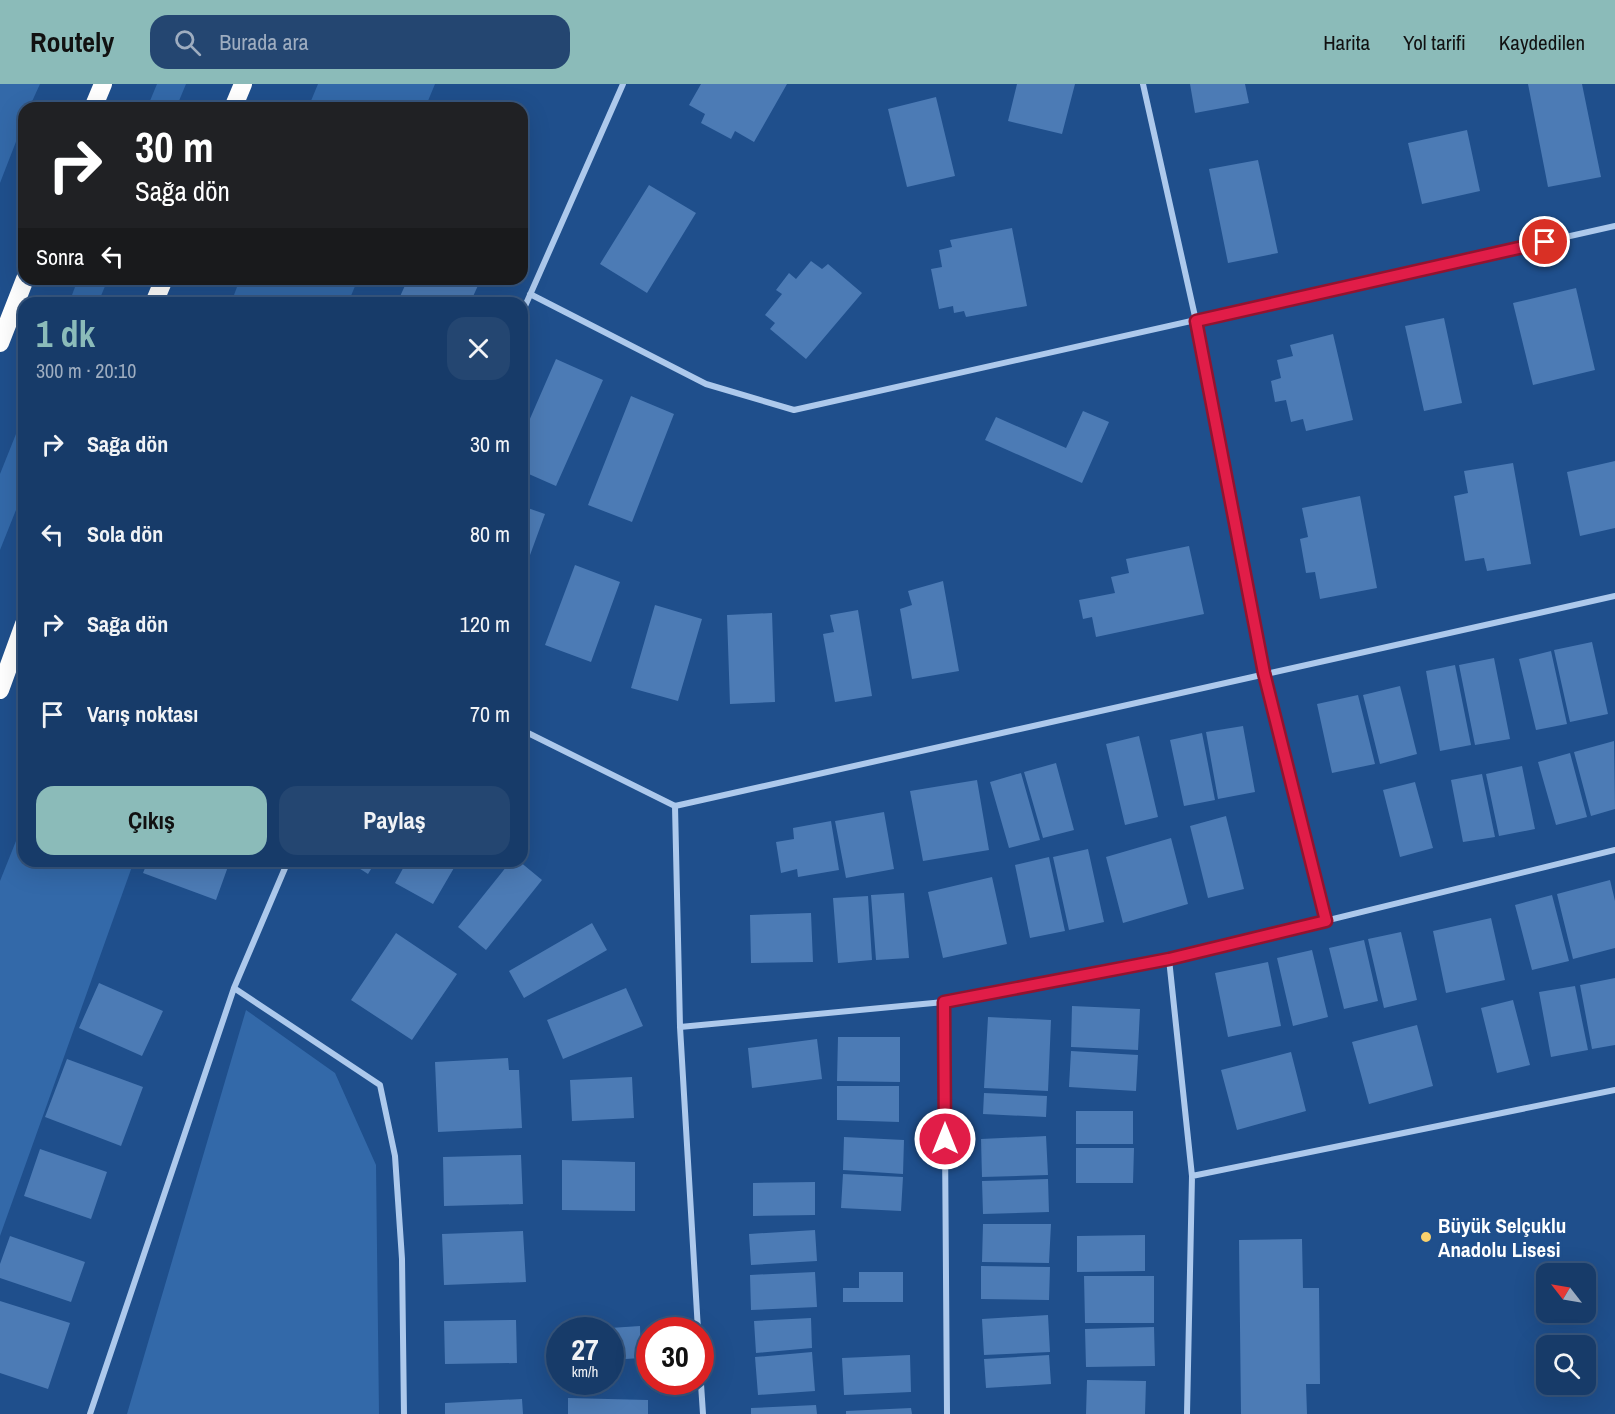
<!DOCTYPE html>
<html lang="tr">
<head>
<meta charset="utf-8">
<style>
  :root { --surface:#173b69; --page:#244671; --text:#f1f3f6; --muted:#9eadc0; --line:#36557d; --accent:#8bbbb9 }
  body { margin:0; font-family:"Archivo Narrow",sans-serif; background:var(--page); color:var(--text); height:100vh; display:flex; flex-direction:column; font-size:22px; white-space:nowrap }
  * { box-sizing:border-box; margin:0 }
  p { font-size:20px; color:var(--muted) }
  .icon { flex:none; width:33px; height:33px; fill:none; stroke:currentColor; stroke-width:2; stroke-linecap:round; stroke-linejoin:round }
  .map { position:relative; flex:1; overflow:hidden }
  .sheet { position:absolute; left:18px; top:213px; width:510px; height:570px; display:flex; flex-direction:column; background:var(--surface); border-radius:18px; box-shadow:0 6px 24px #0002,0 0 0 2px var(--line) }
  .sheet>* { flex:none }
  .hud { position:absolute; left:18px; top:18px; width:510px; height:183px; border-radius:18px; box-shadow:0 6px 24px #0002,0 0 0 2px var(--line); background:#202124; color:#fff; overflow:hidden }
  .needle { width:39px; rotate:301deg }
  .fabs { position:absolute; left:1536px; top:1179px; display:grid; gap:12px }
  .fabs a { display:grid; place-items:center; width:60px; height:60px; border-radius:12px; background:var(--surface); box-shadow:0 6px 24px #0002,0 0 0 2px var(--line); font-size:30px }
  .speed { position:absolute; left:546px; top:1233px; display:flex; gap:12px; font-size:30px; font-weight:700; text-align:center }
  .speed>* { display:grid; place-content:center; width:78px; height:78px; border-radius:50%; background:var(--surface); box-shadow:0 6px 24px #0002,0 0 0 2px var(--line); line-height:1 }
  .speed small { font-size:15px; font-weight:400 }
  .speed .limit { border:9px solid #d22; background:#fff; color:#111 }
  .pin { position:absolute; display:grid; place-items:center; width:51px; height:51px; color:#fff; margin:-26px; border:3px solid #fff; border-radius:50%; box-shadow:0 2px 6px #0007 }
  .me { position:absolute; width:66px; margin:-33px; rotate:0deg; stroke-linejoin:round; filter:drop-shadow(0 0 4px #0008) }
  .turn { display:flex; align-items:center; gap:21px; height:126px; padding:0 18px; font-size:27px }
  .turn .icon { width:78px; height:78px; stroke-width:2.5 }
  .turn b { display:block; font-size:42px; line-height:51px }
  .then { display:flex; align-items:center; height:57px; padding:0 18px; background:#0003; gap:12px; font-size:22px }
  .round { display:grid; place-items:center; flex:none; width:63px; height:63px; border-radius:18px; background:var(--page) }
  .headline { display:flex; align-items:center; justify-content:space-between; height:102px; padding:0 18px }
  h1 { font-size:36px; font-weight:700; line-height:45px; color:var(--accent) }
  .cta { display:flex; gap:12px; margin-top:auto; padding:12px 18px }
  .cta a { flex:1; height:69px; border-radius:18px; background:var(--accent); color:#111; font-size:24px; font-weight:700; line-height:69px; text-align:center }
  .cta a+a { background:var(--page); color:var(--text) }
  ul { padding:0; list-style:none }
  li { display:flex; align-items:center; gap:18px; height:90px; padding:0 18px }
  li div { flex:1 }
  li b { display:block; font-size:22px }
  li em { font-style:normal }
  header { display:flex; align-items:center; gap:36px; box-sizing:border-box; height:84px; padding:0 30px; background:var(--accent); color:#111 }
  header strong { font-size:28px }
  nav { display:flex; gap:33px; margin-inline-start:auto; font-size:21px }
  .search { width:420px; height:54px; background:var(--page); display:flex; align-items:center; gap:15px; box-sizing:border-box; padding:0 21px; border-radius:18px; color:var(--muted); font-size:22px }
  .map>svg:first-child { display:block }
</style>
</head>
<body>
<header>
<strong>Routely</strong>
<div class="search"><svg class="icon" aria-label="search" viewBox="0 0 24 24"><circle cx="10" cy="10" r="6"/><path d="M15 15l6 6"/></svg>Burada ara</div>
<nav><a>Harita</a><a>Yol tarifi</a><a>Kaydedilen</a></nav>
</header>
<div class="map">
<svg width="1615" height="1330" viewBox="0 0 1615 1330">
  <rect width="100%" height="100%" fill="#1f4f8c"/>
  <path fill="#3369a9" d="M0,0H40L29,24H24V37L0,99Z
    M157,0H186L176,24H147Z
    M318,0H435L425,24H308Z
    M78,195H108L98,219H69Z
    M240,195H358L348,219H231Z
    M24,330V406L0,466V390Z
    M24,737V777H134L0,1152V797Z
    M246,926L335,989L376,1081L379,1330H127Z"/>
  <path fill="#4c7bb5" d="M701,0H787L754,58L735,47L731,55L701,39L705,30L689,21Z
    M1017,0H1075L1062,50L1008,37Z
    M1190,0H1245L1249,19L1195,29Z
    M1528,0H1582L1601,93L1548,103Z
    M936,13L955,92L907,103L888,25Z
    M1467,46L1480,107L1422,120L1408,59Z
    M1258,76L1278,169L1228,179L1209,85Z
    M649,101L696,129L647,209L600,180Z
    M1012,144L1027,222L966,233L964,227L954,229L953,222L939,225L931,185L942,183L939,166L952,163L950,156Z
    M811,177L822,185L828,180L862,209L806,275L770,245L775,239L765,231L782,210L776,206L789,189L796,195Z
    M408,195H481L470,219H397Z
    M1576,204L1595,286L1533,301L1513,219Z
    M1444,234L1462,319L1424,327L1405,242Z
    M1333,250L1353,336L1306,347L1303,335L1291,338L1286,316L1275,318L1271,297L1281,294L1277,276L1293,272L1290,261Z
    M556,275L603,296L556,402L522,387V353Z
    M631,312L674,330L632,438L588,421Z
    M1083,327L1109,338L1082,399L985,356L996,333L1066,364Z
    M1615,377V444L1580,452L1567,388Z
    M1513,379L1531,480L1487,487L1484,474L1465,477L1454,412L1468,409L1464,387Z
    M1360,412L1377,504L1320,515L1315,488L1306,489L1300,455L1308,453L1302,424Z
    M522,422L545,430L522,493Z
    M1189,462L1204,530L1096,553L1092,533L1083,535L1079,516L1115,509L1111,493L1129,489L1126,475Z
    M575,481L620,498L591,578L545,561Z
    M943,497L959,587L912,595L900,525L912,521L908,507Z
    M655,521L702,535L678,617L631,604Z
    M858,526L872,612L835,618L823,550L834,548L830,531Z
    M772,529L775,618L730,620L727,531Z
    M1592,558L1608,630L1570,638L1554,566Z
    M1551,567L1567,640L1536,646L1519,575Z
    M1494,574L1510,655L1475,661L1459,581Z
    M1455,581L1471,661L1440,667L1426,587Z
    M1400,602L1417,670L1380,680L1363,611Z
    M1358,611L1375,680L1332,689L1317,620Z
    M1243,642L1255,708L1218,715L1206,648Z
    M1202,649L1215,716L1184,722L1170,656Z
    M1139,652L1158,733L1125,741L1106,660Z
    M1614,657L1615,725L1591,732L1574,668Z
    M1570,669L1587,733L1556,741L1538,678Z
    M1056,679L1074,746L1043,754L1024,688Z
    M1522,682L1535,745L1499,752L1486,690Z
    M1021,689L1040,756L1009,764L990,698Z
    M1482,690L1495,753L1463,758L1451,696Z
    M977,696L989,766L923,777L910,707Z
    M1415,698L1433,764L1400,773L1383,706Z
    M884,728L894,785L846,794L835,737Z
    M1226,732L1244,805L1208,814L1190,742Z
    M831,737L839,786L798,793L797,785L781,789L776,758L794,755L793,744Z
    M1171,754L1188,820L1123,839L1106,773Z
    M1088,765L1104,838L1069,846L1053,773Z
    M1049,773L1065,847L1030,854L1015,781Z
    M148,777H230L216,816L143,789Z
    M348,777H376L368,790Z
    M407,777H458L433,820L395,799Z
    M511,777H519L542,796L486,866L458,843Z
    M992,793L1007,860L943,874L928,808Z
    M1610,796L1615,817V864L1573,875L1557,810Z
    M904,809L909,874L876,876L871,811Z
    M1552,811L1569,877L1532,886L1515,821Z
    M868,812L872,876L838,879L833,814Z
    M811,829L813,878L751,879L750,831Z
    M1491,834L1505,896L1446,909L1433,847Z
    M592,839L607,866L524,914L509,887Z
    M1401,848L1417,916L1384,924L1368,855Z
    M396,849L457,890L412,956L351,916Z
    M1364,856L1378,917L1344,925L1329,864Z
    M1312,866L1328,933L1293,942L1277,874Z
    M1268,878L1281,942L1228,953L1215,889Z
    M1615,894V961L1592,965L1580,901Z
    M99,899L163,927L142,972L79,944Z
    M1575,902L1588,966L1551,973L1539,908Z
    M626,904L643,942L563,975L547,936Z
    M1513,916L1530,981L1497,989L1481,924Z
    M1072,922L1140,925L1138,966L1071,963Z
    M988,933L1051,936L1048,1007L984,1004Z
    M1417,941L1433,1002L1369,1020L1352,958Z
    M838,953H900V998L837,997Z
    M817,955L822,995L752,1004L748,964Z
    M1071,967L1138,971L1136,1007L1069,1003Z
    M1291,968L1306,1027L1237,1046L1221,986Z
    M508,974L509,986H519L522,1044L438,1048L435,978Z
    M67,975L143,1003L121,1062L45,1033Z
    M632,993L634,1034L572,1037L570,996Z
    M837,1002H899V1038L837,1036Z
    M984,1009L1047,1012L1046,1033L983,1030Z
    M1076,1027H1133V1060H1076Z
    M1046,1052L1048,1091L982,1093L981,1055Z
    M844,1053L904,1056L903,1090L843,1086Z
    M1076,1064H1134L1133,1099H1076Z
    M40,1065L107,1088L91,1135L24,1112Z
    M521,1071L523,1120L444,1122L443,1073Z
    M562,1076L635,1078V1127L562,1126Z
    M843,1090L903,1093L901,1127L841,1124Z
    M1048,1095L1049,1128L983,1130L982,1097Z
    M815,1098V1131L753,1132V1099Z
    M983,1140H1051L1049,1179L982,1178Z
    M815,1146L817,1177L751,1181L749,1150Z
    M523,1147L526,1198L444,1201L442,1150Z
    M1145,1151V1187L1077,1188V1152Z
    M10,1152L85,1178L71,1218L0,1194V1180Z
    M1302,1155L1303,1204H1319L1320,1300H1306L1307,1330H1241L1239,1156Z
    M981,1182L1050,1183L1049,1216L981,1215Z
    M815,1188L817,1223L751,1226L750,1191Z
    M859,1188H903V1218H843V1204H859Z
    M1084,1192H1154V1239H1085Z
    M0,1217L70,1239L48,1305L0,1289Z
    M1048,1231L1050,1268L984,1271L982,1235Z
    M811,1234L812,1264L756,1269L754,1237Z
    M516,1236L517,1279L445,1280L444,1237Z
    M640,1242L641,1274L610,1276V1246H580Z
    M1154,1243L1155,1282L1086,1283L1085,1245Z
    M812,1268L815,1307L758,1311L755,1273Z
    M910,1271L911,1308L844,1311L842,1274Z
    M1049,1271L1051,1300L986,1304L984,1275Z
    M1087,1296L1146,1297L1145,1330H1086Z
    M568,1314L648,1316V1330H568Z
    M522,1315L523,1330H445V1319Z
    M816,1321L817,1330H751V1324Z
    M911,1324L912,1330H846V1327Z"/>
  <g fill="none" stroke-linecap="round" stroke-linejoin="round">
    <path stroke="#adc9ec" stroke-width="6" d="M1143,0L1196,237L1264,589L1326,837
      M530,210L706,300L794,326L1615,142
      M522,229L623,0
      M522,646L675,722
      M1169,875L1192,1092L1187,1330
      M234,904L380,1001L395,1072L402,1175L404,1330
      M944,918L947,1330
      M680,943L944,918L1169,875L1615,766
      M1192,1092L1615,1006
      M698,1246L680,943L675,722L1615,512
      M700,1285L703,1330
      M90,1330L234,904L288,777"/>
    <path stroke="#fff" stroke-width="18" d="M93,24L103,0
      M233,24L243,0
      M154,219L164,195
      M0,259L25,195
      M0,606L24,540"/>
  </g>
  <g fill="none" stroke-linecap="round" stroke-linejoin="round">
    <g stroke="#92132f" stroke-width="15">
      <path id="route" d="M945,1055L944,918L1169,875L1326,837L1264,589L1196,237L1545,158"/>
    </g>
    <use href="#route" stroke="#e11d48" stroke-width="10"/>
  </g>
  <circle fill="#f9d16d" stroke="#1f4f8c" stroke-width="2" cx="1426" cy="1153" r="6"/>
  <g text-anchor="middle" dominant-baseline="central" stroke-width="6" stroke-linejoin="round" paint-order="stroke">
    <g font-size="21" font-weight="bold" fill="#fff" stroke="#1f4f8c" text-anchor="start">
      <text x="1438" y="1141">Büyük Selçuklu<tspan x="1438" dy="24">Anadolu Lisesi</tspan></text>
    </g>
  </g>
</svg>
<div class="fabs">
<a><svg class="needle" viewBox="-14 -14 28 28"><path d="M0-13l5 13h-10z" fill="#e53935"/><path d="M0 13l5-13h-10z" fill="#9eadc0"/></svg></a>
<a><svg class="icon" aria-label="search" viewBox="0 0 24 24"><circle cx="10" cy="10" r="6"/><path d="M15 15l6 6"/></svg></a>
</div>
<div class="speed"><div>27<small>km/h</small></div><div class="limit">30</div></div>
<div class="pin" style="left:1545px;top:158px;background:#d93025"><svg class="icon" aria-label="arrive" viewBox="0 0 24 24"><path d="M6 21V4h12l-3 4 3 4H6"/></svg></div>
<svg class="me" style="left:945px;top:1055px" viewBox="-20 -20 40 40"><circle r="17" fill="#e11d48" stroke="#fff" stroke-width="3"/><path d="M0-11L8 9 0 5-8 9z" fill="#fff"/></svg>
<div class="hud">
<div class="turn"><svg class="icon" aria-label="right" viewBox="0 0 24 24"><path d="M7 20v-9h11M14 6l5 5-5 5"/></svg><div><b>30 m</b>Sağa dön</div></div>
<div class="then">Sonra<svg class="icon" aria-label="left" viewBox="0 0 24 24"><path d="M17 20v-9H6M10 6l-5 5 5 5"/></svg></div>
</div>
<section class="sheet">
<div class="headline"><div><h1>1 dk</h1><p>300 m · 20:10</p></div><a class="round"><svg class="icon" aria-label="close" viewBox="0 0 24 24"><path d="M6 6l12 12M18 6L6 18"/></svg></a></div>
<ul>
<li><svg class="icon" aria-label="right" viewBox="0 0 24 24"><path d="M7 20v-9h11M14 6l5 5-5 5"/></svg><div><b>Sağa dön</b></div><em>30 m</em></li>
<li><svg class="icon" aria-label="left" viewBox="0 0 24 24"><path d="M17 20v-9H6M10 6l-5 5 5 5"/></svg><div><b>Sola dön</b></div><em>80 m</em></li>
<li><svg class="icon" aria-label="right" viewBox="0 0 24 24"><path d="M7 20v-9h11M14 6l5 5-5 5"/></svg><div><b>Sağa dön</b></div><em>120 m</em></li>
<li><svg class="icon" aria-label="arrive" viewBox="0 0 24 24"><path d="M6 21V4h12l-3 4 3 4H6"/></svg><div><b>Varış noktası</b></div><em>70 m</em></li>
</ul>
<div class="cta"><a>Çıkış</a><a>Paylaş</a></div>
</section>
</div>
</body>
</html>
